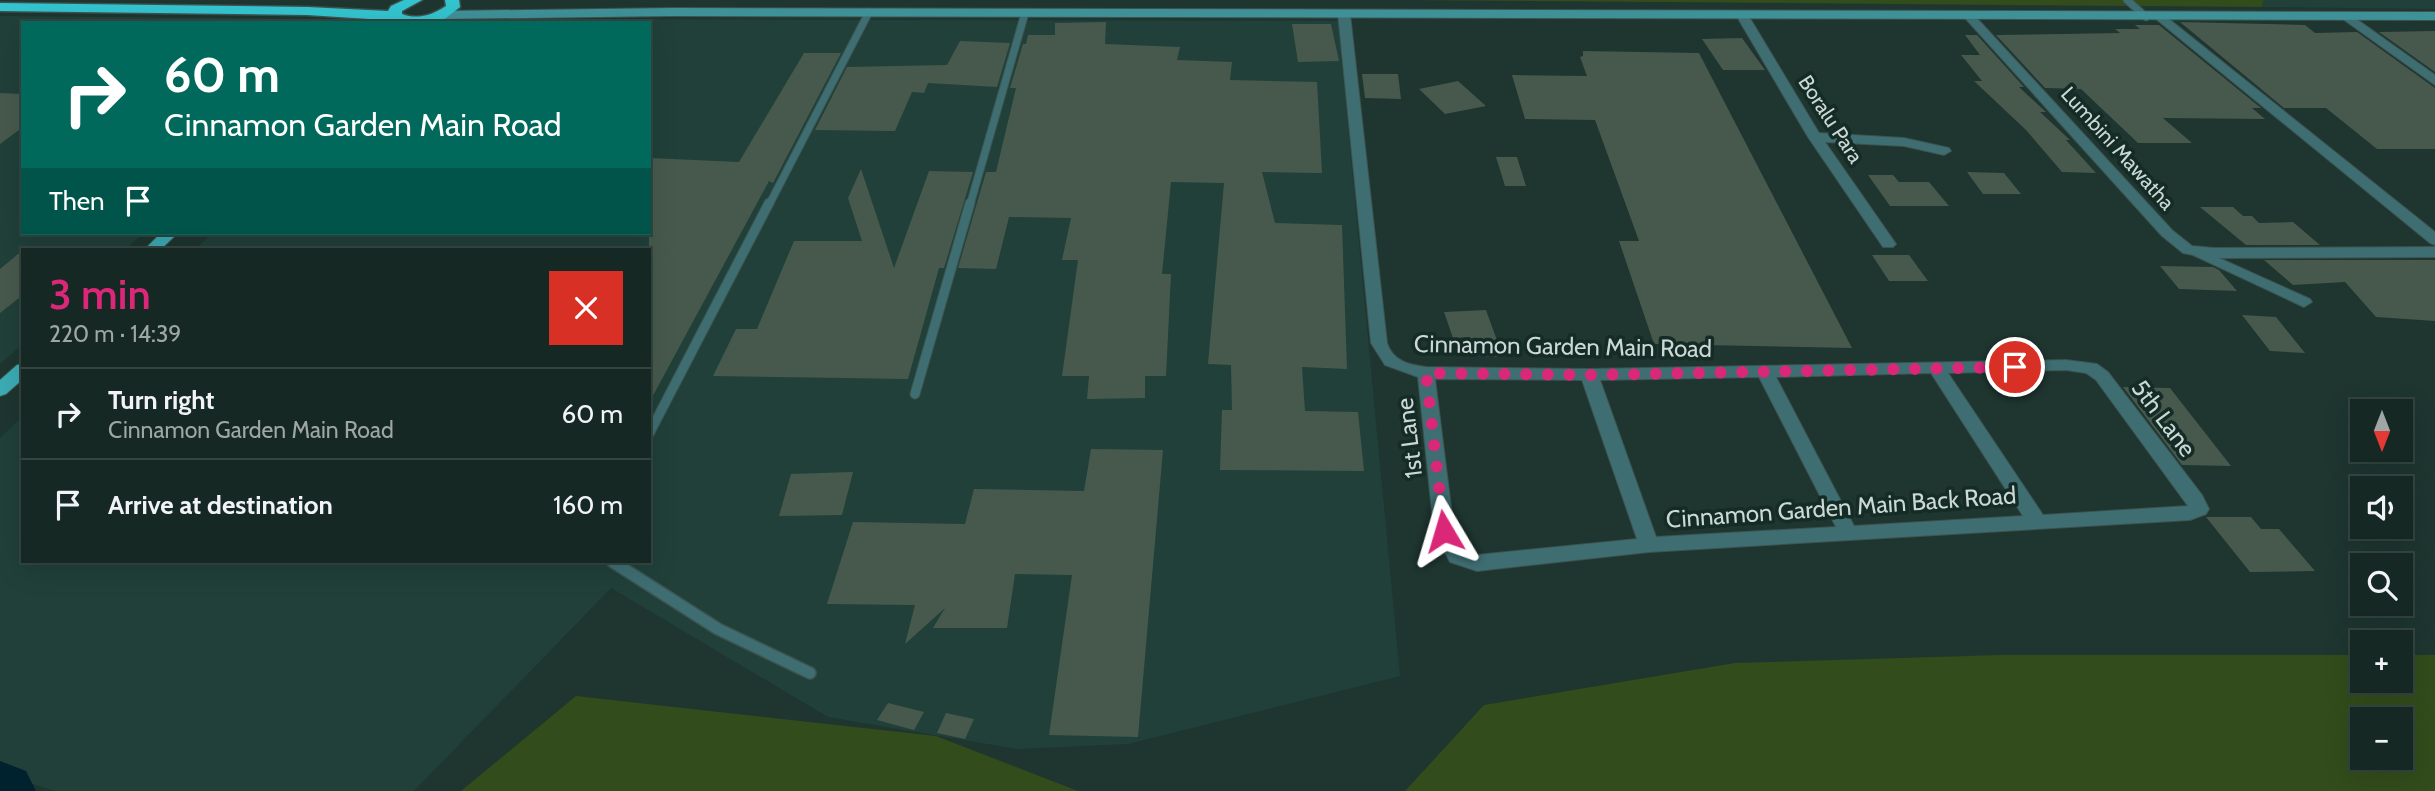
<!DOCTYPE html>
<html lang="en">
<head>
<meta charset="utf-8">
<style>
  :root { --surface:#162824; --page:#1f302c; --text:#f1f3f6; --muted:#9ea6a6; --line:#354441; --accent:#db2777 }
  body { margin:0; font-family:Cabin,sans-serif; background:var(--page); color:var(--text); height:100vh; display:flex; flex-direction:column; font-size:26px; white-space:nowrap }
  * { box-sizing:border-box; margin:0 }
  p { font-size:23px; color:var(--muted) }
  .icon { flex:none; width:38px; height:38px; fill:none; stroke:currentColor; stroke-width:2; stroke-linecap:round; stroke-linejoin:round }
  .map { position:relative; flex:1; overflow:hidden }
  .sheet { position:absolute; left:21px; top:248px; width:630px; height:315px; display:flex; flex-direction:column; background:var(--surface); border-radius:0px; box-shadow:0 7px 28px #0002,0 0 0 2px var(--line) }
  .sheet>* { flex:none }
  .top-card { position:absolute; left:21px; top:21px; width:630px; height:214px; border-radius:0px; box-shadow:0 7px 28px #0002,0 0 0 2px var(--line); background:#00695c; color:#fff; overflow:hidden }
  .needle { width:46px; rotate:180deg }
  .fabs { position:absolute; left:2350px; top:399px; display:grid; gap:14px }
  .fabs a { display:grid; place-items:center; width:63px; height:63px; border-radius:0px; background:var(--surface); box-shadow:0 7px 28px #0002,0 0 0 2px var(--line); font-size:35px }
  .pin { position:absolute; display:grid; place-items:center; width:60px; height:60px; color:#fff; margin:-30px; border:4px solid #fff; border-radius:50%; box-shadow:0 2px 7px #0007 }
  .me { position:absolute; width:77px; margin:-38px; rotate:353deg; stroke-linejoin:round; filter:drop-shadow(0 0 5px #0008) }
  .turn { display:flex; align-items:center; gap:24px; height:147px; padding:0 28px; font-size:32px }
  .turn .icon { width:91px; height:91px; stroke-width:2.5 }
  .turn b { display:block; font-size:49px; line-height:60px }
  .then { display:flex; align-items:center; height:66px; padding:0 28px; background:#0003; gap:14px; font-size:26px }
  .round { display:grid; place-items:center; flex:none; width:74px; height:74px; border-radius:0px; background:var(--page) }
  .headline { display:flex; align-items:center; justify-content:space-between; height:119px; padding:0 28px }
  h1 { font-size:42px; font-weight:600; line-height:52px; color:var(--accent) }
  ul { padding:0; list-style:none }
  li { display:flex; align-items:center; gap:21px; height:91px; padding:0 28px; border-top:2px solid var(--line) }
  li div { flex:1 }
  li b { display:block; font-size:26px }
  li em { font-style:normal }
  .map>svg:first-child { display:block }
</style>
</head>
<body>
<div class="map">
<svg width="2435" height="791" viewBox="0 0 2435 791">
  <rect width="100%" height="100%" fill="#1e3530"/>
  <path fill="#204039" d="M2264,0H2435V9L2262,7Z
    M0,16L345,19L353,23H23V233H144L124,250H23V344L0,364Z
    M511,19L1338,21L1400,676L1128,744L1017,749L828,717L611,588L414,791H54L0,773V438L23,416V562H649V250H194L212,233H649V23H486Z"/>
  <path fill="#324c1b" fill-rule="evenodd" d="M1399,0H2264L2262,7Z
    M1999,655H2362V681H2401V655H2435V791H1405L1484,705L1735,663ZM2362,719H2401V758H2362Z
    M576,696L936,736L1078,791H461Z"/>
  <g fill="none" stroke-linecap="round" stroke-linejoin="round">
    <path fill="#00222f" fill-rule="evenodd" d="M0,761L26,771L36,791H0Z"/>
  </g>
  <path fill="#47594d" d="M1106,22L1105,44L1180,47L1177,60L1232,62L1230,80L1317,82L1322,173L1262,172L1275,223L1342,225L1347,369L1302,367L1305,411L1358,412L1364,471L1220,470L1222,410H1232L1231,365L1208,364L1224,183L1171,182L1162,274H1171L1166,376H1145V398L1087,399L1089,376H1062L1078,260H1062L1071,218L1009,217L996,269L958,268L986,172H996L1016,88H1010L1023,44H1026L1028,35H1055V23Z
    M2180,22L2305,25L2315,33L2357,32L2435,88V149H2377L2326,108H2284Z
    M1292,24H1331L1339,61L1298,62Z
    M2135,25H2159L2261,108H2252L2265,119L2163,118L2192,143H2138L2081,89L2045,88L1996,35L2120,33L2115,29H2140Z
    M2435,31V72L2379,32Z
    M1965,35H1977L2024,87H2019L2046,112H2040L2070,140H2066L2096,173L2062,172L2026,130L1974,81H1982L1961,55H1980Z
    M1742,38L1765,70H1723L1702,39Z
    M960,41L1010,43L997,87L928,83L924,93L912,92L895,131L815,130L847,67L947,65Z
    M1583,51L1699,53L1852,348L1654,344L1619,241H1639L1595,120L1525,119L1512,75L1587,76L1580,57L1583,56Z
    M804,53H841L773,183L769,181L649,403V158L739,162Z
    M1362,74H1398L1401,99L1365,98Z
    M1458,81L1486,106L1445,114L1419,89Z
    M0,93L23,94V127L0,144Z
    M1496,157H1517L1526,186H1505Z
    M861,169L894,268L929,171L973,172L944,268H939L908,379L713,376L736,329H757L794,241H862L848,198Z
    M1967,172L2004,173L2021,194H1983Z
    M1868,175H1893L1899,182H1929L1949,206H1890Z
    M2200,207H2233L2243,216H2252L2259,223L2293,222L2320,245H2246Z
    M23,250V295L0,313V269Z
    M1872,255H1909L1928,281H1889Z
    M2264,260H2435V321L2376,317L2345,282L2293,285Z
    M2160,266L2213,267L2219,270L2237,291L2179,289Z
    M1486,310L1503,357L1473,356L1470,337L1453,338L1444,312Z
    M2242,315L2276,317L2305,353L2270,351Z
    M2123,387L2170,388L2231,466L2182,465Z
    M1091,449L1163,450L1138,737L1049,735L1072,575L1015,574L1007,628H933L945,608L905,644L915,605L827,604L853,522L965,524L974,489L1084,491Z
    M853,472L842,515L779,516L791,474Z
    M2206,517H2251L2261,529H2279L2315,571L2250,572Z
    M888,703L924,712L914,730L877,720Z
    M946,713L974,719L965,739L937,733Z"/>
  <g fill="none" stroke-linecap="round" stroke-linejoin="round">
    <g stroke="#3d524e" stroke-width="9">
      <path id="lane-far2" d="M2127,0L2146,17
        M769,205L869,12
        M970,205L1025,13"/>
    </g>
    <g stroke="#3d524e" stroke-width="11">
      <path id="lane-far1" d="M915,394L970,203
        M649,434L769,203"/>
    </g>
    <g stroke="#3d524e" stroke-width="14">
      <path id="lane" d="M613,562L718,629L810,673"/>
    </g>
    <g stroke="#3d524e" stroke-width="2">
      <path id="street" d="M1344,10L1350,14L1387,343C1393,361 1409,365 1426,367L1589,369L2066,360L2097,364L2108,372L2202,495L2209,509L2206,514L2190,520L1649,552L1477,571L1450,562L1434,531L1418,377L1385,365L1371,343L1338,14ZM2066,370L2086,373L2096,380L2188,506L2043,515L1948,373ZM1931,373L2023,516L1854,526L1776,377ZM1759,377L1836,527L1656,537L1600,380ZM1435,379L1582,380L1637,539L1477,555L1464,552L1454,531Z
        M1742,11L1748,15L1819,133L1904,138L1949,148L1951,151L1944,155L1904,146L1825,142L1896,244L1893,247H1883L1808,137L1736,15Z
        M2340,13H2348L2435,75V85L2340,17Z
        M1965,14H1973L2172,230L2192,246L2214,248L2435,247V257L2219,258L2310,299L2312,302L2304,307L2193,255L2183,253L2162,236L1965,18Z
        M2156,15H2164L2435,232V245L2430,243L2156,19Z"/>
    </g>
    <g stroke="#3d524e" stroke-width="2">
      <path id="secondary" d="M673,8L2435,12V20L673,16L442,19L436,15L442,11Z"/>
    </g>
    <g stroke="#3d524e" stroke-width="2">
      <path id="primary" d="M161,233H178L160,250H144Z
        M23,364V379L6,394L0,396V380L17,365Z"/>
    </g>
    <g stroke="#3d524e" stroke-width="3">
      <path id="highway" d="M404,0H422L402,11V14C417,20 433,15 446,6L445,0H459L460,7L446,18L432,23L307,15L0,11V3L307,7L388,11L391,6Z"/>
    </g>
    <use href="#lane-far2" stroke="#3e6e72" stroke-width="7"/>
    <use href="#lane-far1" stroke="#3e6e72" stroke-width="9"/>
    <use href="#lane" stroke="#3e6e72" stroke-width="11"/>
    <use href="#street" fill="#3e6e72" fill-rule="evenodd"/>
    <use href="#secondary" fill="#3f9198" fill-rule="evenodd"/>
    <use href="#primary" fill="#3bacb5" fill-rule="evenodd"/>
    <use href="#highway" fill="#33c4cf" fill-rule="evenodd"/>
  </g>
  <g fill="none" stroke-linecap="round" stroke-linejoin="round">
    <path stroke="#db2777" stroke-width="12" stroke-dasharray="0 21.6" d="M1444,531L1426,373L1589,375L2015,367"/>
  </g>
  <g text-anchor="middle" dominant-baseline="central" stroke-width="7" stroke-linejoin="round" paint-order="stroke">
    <g font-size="21" fill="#cbd8d5" stroke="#142b26">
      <text transform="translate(1831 119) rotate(57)">Boralu Para</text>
      <text transform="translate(2118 148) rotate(48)">Lumbini Mawatha</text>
    </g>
    <g font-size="24" fill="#cbd8d5" stroke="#142b26">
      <text transform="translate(1563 346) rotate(1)">Cinnamon Garden Main Road</text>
      <text transform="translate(2164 418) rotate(53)">5th Lane</text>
      <text transform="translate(1409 438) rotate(-97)">1st Lane</text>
      <text transform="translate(1841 507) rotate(-4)">Cinnamon Garden Main Back Road</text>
    </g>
  </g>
</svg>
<div class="fabs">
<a><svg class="needle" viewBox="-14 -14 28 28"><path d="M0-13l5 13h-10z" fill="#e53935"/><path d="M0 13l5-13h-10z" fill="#9ea6a6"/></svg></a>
<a><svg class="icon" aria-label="sound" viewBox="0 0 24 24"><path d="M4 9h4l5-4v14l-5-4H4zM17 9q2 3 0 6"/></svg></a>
<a><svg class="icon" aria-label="search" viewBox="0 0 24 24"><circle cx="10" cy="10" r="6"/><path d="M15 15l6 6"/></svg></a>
<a>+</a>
<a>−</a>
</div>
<div class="pin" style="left:2015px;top:367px;background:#d93025"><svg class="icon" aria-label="arrive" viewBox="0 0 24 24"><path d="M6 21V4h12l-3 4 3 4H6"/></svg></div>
<svg class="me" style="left:1444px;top:531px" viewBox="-20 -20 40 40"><path d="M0-17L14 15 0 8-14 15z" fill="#db2777" stroke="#fff" stroke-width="4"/></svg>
<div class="top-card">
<div class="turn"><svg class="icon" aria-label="right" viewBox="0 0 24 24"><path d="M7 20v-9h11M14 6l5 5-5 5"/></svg><div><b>60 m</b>Cinnamon Garden Main Road</div></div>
<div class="then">Then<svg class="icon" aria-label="arrive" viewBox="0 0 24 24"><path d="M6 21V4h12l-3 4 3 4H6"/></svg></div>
</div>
<section class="sheet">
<div class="headline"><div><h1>3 min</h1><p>220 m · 14:39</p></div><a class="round" style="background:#d93025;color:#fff"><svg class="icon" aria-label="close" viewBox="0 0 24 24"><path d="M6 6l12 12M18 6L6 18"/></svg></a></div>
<ul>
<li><svg class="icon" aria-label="right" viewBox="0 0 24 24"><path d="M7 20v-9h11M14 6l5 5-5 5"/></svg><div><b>Turn right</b><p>Cinnamon Garden Main Road</p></div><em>60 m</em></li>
<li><svg class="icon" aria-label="arrive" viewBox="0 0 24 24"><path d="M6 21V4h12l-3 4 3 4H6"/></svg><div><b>Arrive at destination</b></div><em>160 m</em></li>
</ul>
</section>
</div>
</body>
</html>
